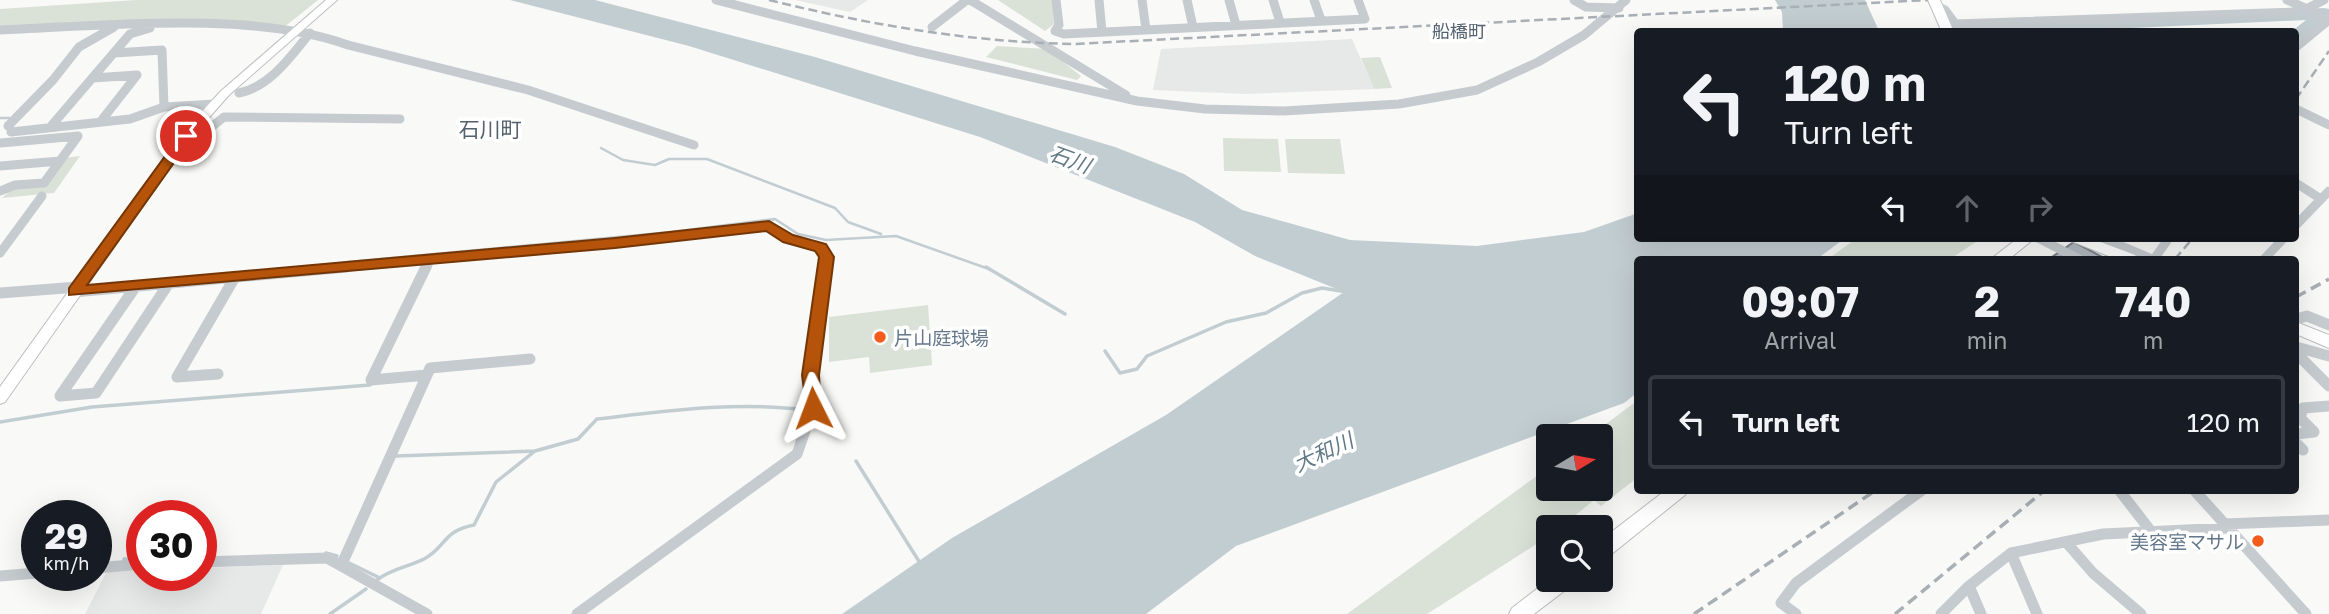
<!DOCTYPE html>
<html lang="en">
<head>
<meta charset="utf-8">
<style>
  :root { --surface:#171b24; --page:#20242c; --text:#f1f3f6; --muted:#9ea1a6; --line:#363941 }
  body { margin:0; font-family:"Golos Text","Noto Sans JP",sans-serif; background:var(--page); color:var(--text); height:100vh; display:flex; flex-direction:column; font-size:26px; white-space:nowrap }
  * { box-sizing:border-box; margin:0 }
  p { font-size:23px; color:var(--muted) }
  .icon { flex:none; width:38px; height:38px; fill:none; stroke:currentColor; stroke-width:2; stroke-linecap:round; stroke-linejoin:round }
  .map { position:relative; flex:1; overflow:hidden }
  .panel { position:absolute; left:1634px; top:256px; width:665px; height:238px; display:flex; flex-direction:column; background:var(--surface); border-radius:7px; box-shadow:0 7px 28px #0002 }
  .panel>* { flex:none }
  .hud { position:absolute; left:1634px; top:28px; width:665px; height:214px; border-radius:7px; box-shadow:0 7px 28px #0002; background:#171b24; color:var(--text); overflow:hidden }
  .needle { width:46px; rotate:80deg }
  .tools { position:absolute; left:1536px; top:424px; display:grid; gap:14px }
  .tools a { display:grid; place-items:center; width:77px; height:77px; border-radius:7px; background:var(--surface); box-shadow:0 7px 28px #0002; font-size:35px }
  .speed { position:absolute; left:21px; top:500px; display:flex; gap:14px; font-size:35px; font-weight:700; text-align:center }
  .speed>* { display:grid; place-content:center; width:91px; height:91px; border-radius:50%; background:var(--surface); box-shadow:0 7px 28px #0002; line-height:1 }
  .speed small { font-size:18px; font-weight:400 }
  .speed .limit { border:10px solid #d22; background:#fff; color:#111 }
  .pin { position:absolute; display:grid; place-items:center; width:60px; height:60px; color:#fff; margin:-30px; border:4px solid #fff; border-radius:50%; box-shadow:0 2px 7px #0007 }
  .me { position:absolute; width:77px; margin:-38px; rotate:357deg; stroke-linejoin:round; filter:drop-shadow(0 0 5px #0008) }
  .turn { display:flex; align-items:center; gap:24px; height:147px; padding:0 35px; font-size:32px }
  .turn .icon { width:91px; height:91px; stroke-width:2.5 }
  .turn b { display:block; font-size:49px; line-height:60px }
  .lanes { display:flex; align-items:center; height:66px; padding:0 35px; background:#0003; justify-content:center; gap:35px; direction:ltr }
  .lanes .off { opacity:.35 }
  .eta { display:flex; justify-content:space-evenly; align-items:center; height:119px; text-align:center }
  .eta b { font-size:42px; font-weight:700; line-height:49px }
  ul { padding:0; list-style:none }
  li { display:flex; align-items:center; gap:21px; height:94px; margin:0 14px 10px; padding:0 21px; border:4px solid var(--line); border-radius:7px }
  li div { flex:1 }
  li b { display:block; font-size:26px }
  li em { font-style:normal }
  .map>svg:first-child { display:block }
</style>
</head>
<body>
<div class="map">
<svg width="2329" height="614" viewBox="0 0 2329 614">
  <rect width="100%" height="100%" fill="#f9f9f7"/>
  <path fill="#e7e8e8" d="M795,0H868L850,12Z
    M1352,39L1374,89L1246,94L1153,90L1161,49Z
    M283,565L261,614H85L107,571L142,570V576H201V568Z"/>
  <path fill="#dae2d7" d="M136,0H318L283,28L229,23L0,27V9Z
    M998,0H1053L1054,24L1045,31Z
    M997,46L1047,49L1081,76L1077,80L986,57Z
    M1379,57H1380L1392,88L1374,89L1361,58Z
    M1223,138L1278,139L1281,172L1224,171Z
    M1285,139H1340L1345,174L1288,173Z
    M80,156L54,193L2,198L13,188L44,185L64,158Z
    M1857,238H1982L1950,259H1828Z
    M928,305L932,365L870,373L869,357L829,362V317Z
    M1638,400V477L1601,506L1594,500L1561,527H1549L1546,538L1427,614H1347L1549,467V488H1601V436H1590Z"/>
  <path fill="#c2cdd2" d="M510,0H595L815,57L1115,147L1184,174L1242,210L1350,240L1477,246L1584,232L1638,213V238H1845L1817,259H1638V392L1624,403L1236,546L1146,614H842L952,538L1166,415L1344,292L1255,256L1195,222L980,137L689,46Z
    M1775,0H1865L1879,31H1783L1782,12Z"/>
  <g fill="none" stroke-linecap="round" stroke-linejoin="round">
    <path stroke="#c2cdd2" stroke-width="2.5" d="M0,118H9
      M601,148L623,160L655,165L669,159H707L835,208L848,222L881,234
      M348,262L671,232L775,219L798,234L826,240L896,236L989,269"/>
    <path stroke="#c2cdd2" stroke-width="3.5" d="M986,267L1065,314
      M1105,351L1120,373L1137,369L1147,356L1226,322L1266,313L1302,293L1322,288L1347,292
      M0,422L92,407L370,385
      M396,456L535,451L578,439L597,419C666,411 737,401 806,410
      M856,461L920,563
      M326,553L337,556
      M124,559H136
      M347,562L380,578
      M37,578L58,576
      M377,580C391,569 408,567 424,559C446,548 442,531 474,525L496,482L535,451
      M330,614L366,589"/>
    <path fill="#c2cdd2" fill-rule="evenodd" d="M2324,8L2329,9V17L2296,41V32H2291L2306,20L2045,32L1963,30L1971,25Z"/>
  </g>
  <path fill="#b1b9c1" stroke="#7c8287" stroke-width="2" d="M2074,242L2106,259H2049Z"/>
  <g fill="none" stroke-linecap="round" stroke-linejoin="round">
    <g stroke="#bcc0c4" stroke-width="2">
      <path id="major" d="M326,0H337L229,95L190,139L5,402L0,404V387L182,133L221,91Z"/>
    </g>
    <g stroke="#bbbfc2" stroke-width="2">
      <path id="highway" d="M1928,0H1940L1954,32H1942Z
        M2018,238H2035L2009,259H1991Z
        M2069,238H2090L2135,255L2138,259H2116L2071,241Z
        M2296,322L2329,335V348L2296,334Z
        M1666,490H1688L1685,495L1608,557L1601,559V540Z
        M1550,579H1574L1572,585L1534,614H1509L1512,608Z"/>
    </g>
    <path stroke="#c6cbcf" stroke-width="9" d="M716,0L915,51L1137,101L1205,109L1284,111L1399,104L1477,90L1538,62L1584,35L1626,0
      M970,0L1126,95
      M1056,0L1059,25L1055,31L1064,34L1365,19L1358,0
      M1099,0L1102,32
      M1142,0L1146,30
      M1187,0L1193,27
      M1229,0L1236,25
      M1273,0L1280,22
      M1314,0L1321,20
      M1574,0L1586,7L1619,8
      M1937,6L1945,10L1961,32
      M2303,7L2329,20
      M2306,9L2324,0
      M2107,21L2124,32
      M1956,24L2292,12L2303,7L2287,0
      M932,27L967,0
      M0,30C102,26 253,10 348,45L528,90L694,145
      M2296,47L2329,20
      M114,53L162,50L164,107
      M93,78L137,75L101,121
      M239,93C270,87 291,56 310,33
      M2296,109L2329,125
      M52,125L130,34L150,28
      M8,126L53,80L79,47L114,27
      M11,132L130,119L164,107L215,104
      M166,163L224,117L400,119
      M0,166L60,161
      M2296,183L2321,199
      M0,191L15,185L44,183L78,136L1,143
      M2296,225L2329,191
      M2038,238L2079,259
      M2102,238L2152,259
      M0,253L42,196
      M2154,259L2169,238
      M2264,259L2284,238
      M328,269L615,243L769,225L788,238L821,248L826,257L824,269
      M426,269L430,260"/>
    <path stroke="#c6cbcf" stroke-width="11" d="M426,267L371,380L427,375L430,368L530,359
      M136,286L60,396L96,393L169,283
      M74,292L347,267
      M0,293L78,287
      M2296,319L2307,316L2329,325
      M2296,347L2329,356
      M2296,353L2329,386
      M218,374L177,377L235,277
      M2303,408L2329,406
      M2296,434L2314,432L2300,418L2303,408
      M2296,443L2303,450
      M2119,490L2150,530
      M2194,490L2306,614
      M2224,524L2329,520
      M2066,542L2093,573L2141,614
      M2011,553L2037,614
      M201,562L327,558L427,614
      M341,566L427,375
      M96,568L142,564
      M0,576L37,573
      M1969,586L1981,614
      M577,614L797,454L813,408L811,375L825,267
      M1796,614L1781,603L1796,583L1922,490
      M1941,614L1969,586L2011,553L2103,534L2228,528"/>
    <use href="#major" fill="#fff" fill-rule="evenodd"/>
    <use href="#highway" fill="#fff" fill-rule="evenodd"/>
    <path stroke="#a8afb5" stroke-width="2.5" stroke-dasharray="9 4.5" stroke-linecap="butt" d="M769,0C870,25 970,42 1074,44L1928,0
      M2296,99L2329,51
      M2175,259L2193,238"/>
    <path stroke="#a8afb5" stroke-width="3.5" stroke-dasharray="11 6" stroke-linecap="butt" d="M2296,297L2329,279
      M1694,614L1876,490
      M1895,614L2045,490"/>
  </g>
  <path fill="#b45309" stroke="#753606" stroke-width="2" d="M186,132L193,136L87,285L615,238L769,221L793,235L826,244L834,257L819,375L821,408L813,415L807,413L802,375L819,257L815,251L783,242L766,231L615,248L69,295V288L182,133Z"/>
  <g fill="#f55c1b" stroke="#fff" stroke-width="2.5">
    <circle cx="880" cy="337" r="7"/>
    <circle cx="2258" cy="541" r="7"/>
  </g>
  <g text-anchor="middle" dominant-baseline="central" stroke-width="7" stroke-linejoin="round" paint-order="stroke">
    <g font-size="18" fill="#54616f" stroke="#fff">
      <text x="1459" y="31">船橋町</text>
    </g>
    <g font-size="19" fill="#65788b" stroke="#fff" text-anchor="start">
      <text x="894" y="337">片山庭球場</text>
      <text x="2244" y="541" text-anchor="end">美容室マサル</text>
    </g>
    <g font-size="21" fill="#54616f" stroke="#fff">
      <text x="490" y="129">石川町</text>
    </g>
    <g font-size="21" font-style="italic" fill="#617a86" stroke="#fff">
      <text transform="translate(1070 159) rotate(20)">石川</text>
      <text transform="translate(1323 452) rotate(-25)">大和川</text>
    </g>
  </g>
</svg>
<div class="tools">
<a><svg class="needle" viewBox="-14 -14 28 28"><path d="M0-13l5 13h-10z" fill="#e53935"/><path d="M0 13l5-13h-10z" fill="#9ea1a6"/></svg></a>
<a><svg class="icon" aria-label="search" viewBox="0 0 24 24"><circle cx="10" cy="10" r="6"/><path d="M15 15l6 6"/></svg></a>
</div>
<div class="speed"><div>29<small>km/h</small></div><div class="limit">30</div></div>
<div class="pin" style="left:186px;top:136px;background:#d93025"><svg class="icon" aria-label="arrive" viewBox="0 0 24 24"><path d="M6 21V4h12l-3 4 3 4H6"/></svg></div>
<svg class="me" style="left:813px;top:408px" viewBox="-20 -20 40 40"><path d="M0-17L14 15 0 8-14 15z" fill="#b45309" stroke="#fff" stroke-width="4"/></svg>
<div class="hud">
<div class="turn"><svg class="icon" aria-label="left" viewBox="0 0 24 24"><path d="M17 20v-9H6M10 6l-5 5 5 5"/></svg><div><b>120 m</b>Turn left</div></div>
<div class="lanes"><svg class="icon" aria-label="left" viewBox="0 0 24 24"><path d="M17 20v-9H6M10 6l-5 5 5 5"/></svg><svg class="icon off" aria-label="ahead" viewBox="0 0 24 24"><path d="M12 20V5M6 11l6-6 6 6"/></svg><svg class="icon off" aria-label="right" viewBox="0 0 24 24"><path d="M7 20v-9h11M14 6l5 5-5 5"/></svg></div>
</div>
<section class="panel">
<div class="eta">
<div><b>09:07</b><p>Arrival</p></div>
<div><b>2</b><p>min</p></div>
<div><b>740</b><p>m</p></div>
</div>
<ul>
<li><svg class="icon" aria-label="left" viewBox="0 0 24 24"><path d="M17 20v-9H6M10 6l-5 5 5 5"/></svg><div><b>Turn left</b></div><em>120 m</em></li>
</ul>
</section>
</div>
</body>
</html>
